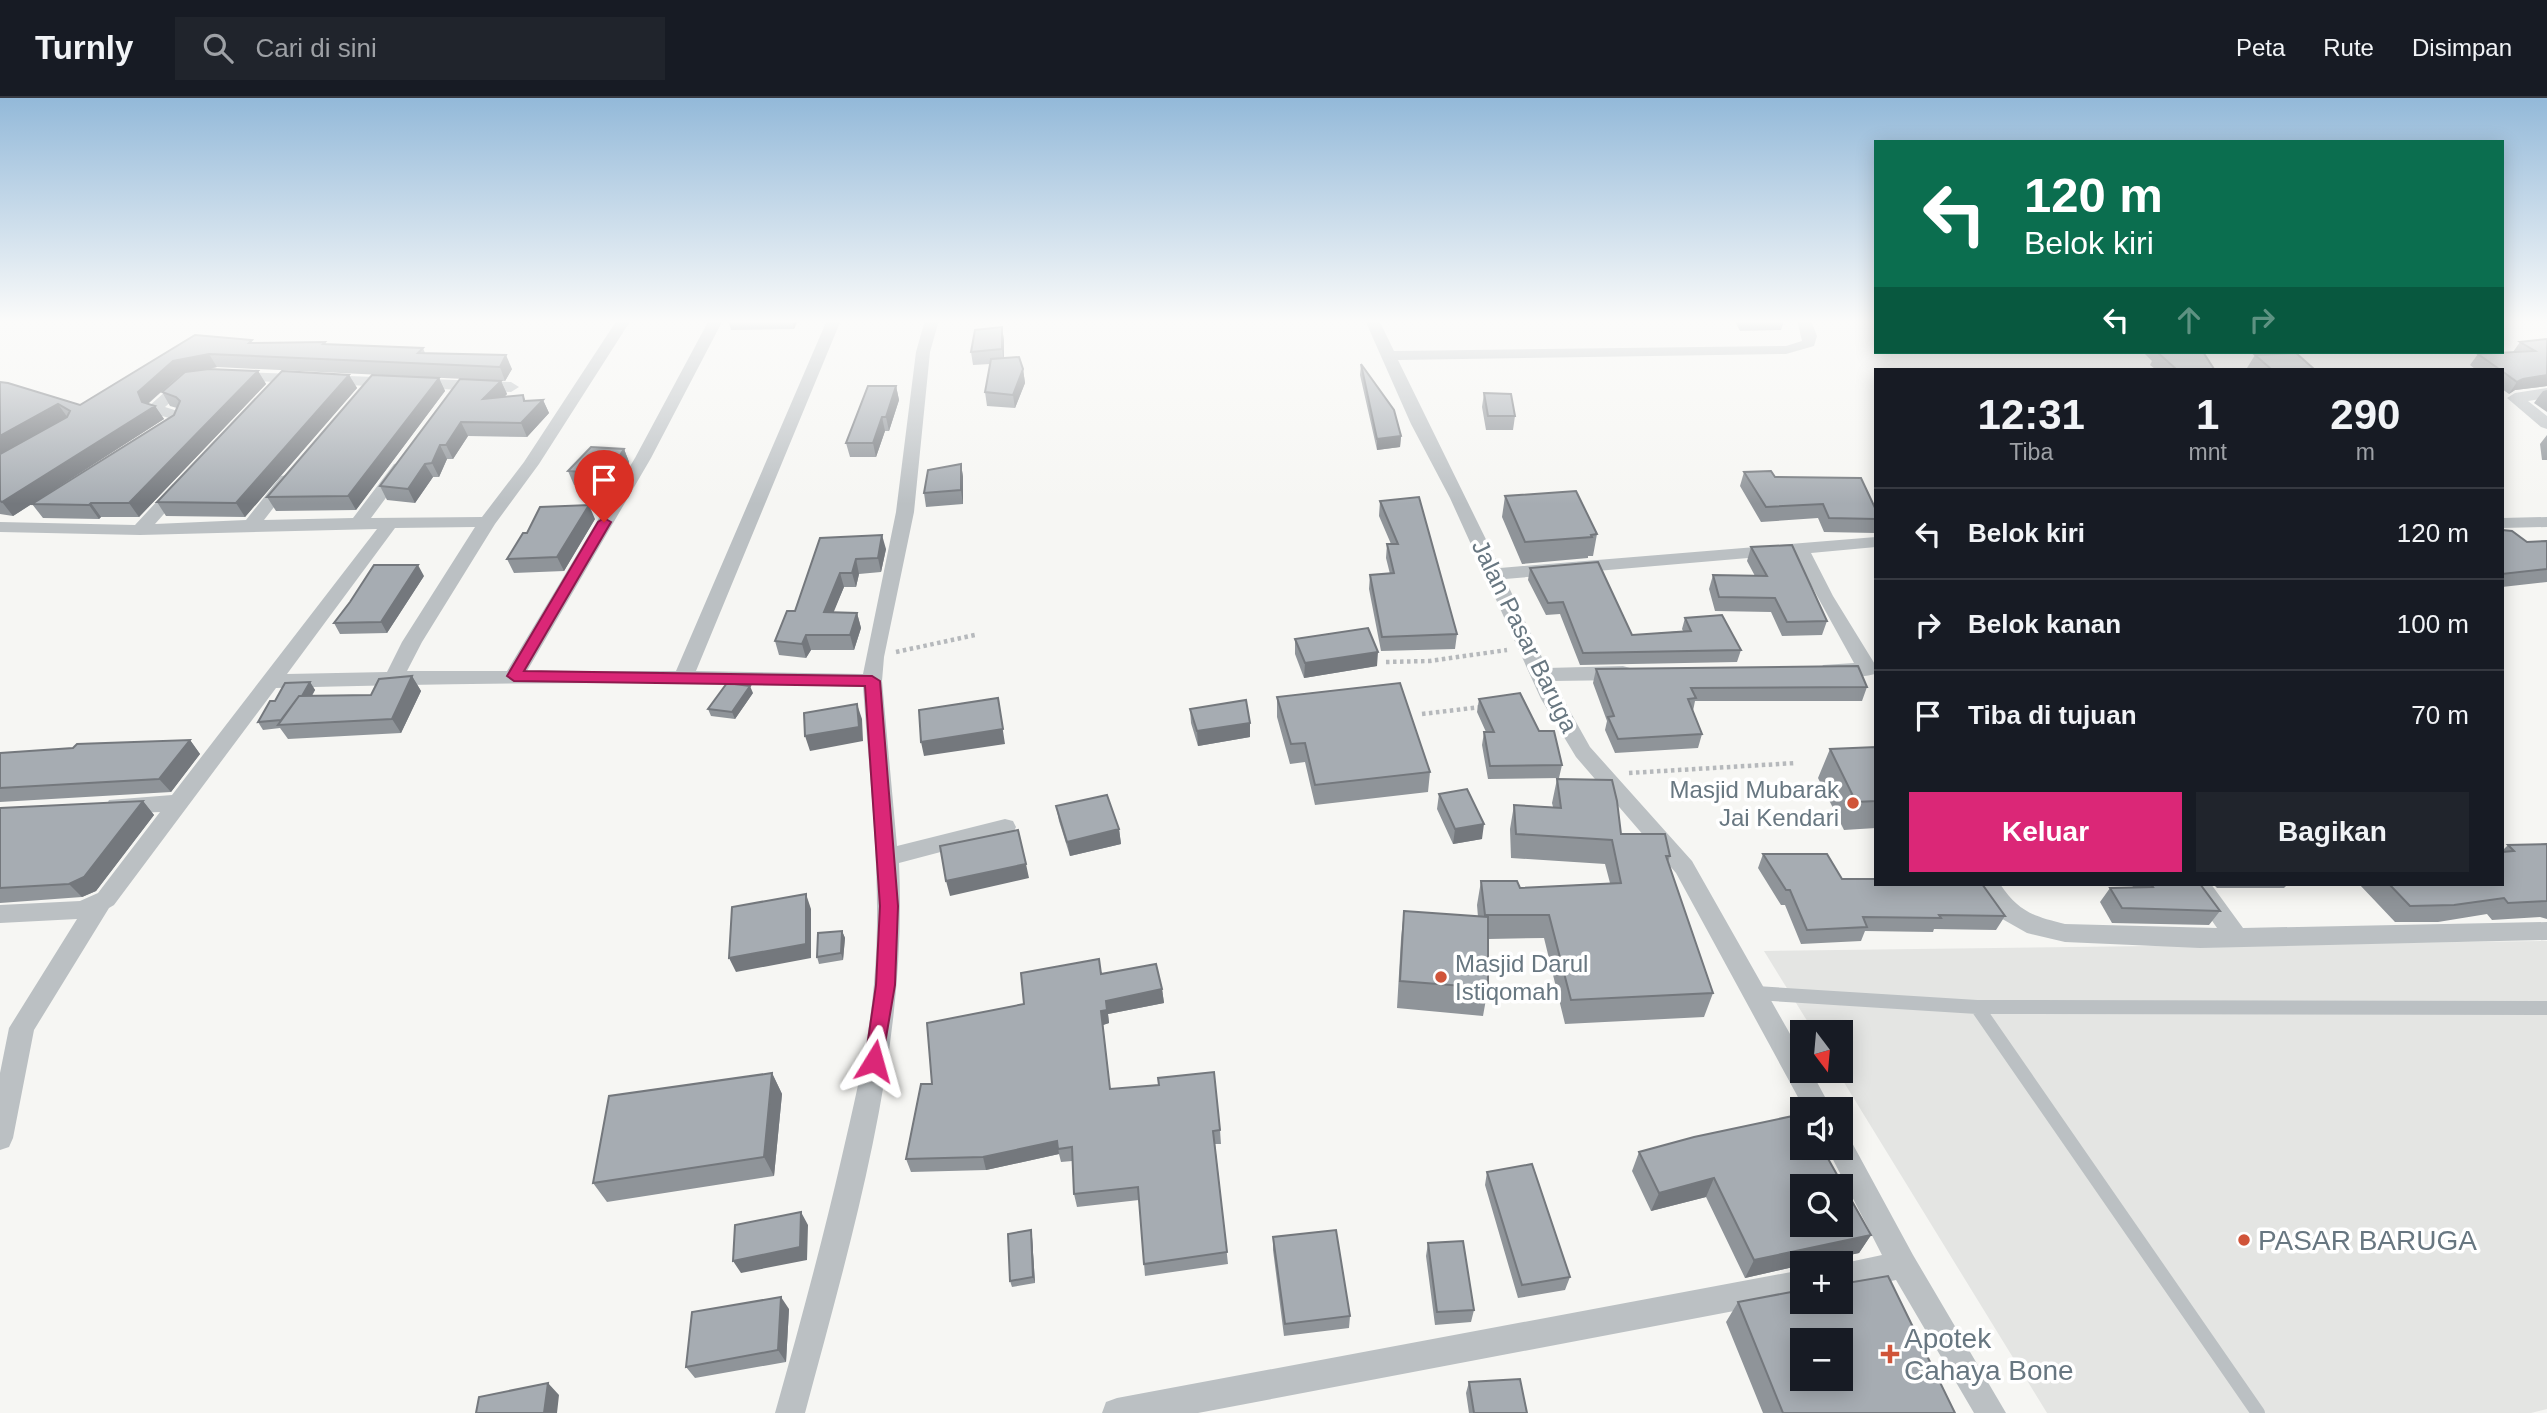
<!DOCTYPE html>
<html lang="id">
<head>
<meta charset="utf-8">
<style>
  :root { --surface:#171b24; --page:#20242c; --text:#f1f3f6; --muted:#9ea1a6; --line:#363941; --accent:#db2777 }
  body { margin:0; font-family:Arial,sans-serif; background:var(--page); color:var(--text); height:100vh; display:flex; flex-direction:column; font-size:26px; white-space:nowrap }
  * { box-sizing:border-box; margin:0 }
  p { font-size:23px; color:var(--muted) }
  .icon { flex:none; width:38px; height:38px; fill:none; stroke:currentColor; stroke-width:2; stroke-linecap:round; stroke-linejoin:round }
  .map { position:relative; flex:1; overflow:hidden }
  .panel { position:absolute; left:1874px; top:270px; width:630px; height:518px; display:flex; flex-direction:column; background:var(--surface); border-radius:0px; box-shadow:0 4px 18px #0003 }
  .panel>* { flex:none }
  .guide { position:absolute; left:1874px; top:42px; width:630px; height:214px; border-radius:0px; box-shadow:0 4px 18px #0003; background:#0b6e4f; color:#fff; overflow:hidden }
  .needle { width:46px; rotate:164deg }
  .controls { position:absolute; left:1790px; top:922px; display:grid; gap:14px }
  .controls a { display:grid; place-items:center; width:63px; height:63px; border-radius:0px; background:var(--surface); box-shadow:0 4px 18px #0003; font-size:35px }
  .pin { position:absolute; display:grid; place-items:center; width:60px; height:60px; color:#fff; margin:-72px -30px; border-radius:50% 50% 50% 0; rotate:-45deg; box-shadow:0 0 7px #0007 }
  .pin .icon { rotate:45deg }
  .me { position:absolute; width:77px; margin:-38px; rotate:8deg; stroke-linejoin:round; filter:drop-shadow(0 0 5px #0008) }
  .turn { display:flex; align-items:center; gap:24px; height:147px; padding:0 35px; font-size:32px }
  .turn .icon { width:91px; height:91px; stroke-width:2.5 }
  .turn b { display:block; font-size:49px; line-height:60px }
  .lanes { display:flex; align-items:center; height:66px; padding:0 35px; background:#0003; justify-content:center; gap:35px; direction:ltr }
  .lanes .off { opacity:.35 }
  .eta { display:flex; justify-content:space-evenly; align-items:center; height:119px; text-align:center }
  .eta b { font-size:42px; font-weight:700; line-height:49px }
  .action { display:flex; gap:14px; margin-top:auto; padding:14px 35px }
  .action a { flex:1; height:80px; border-radius:0px; background:var(--accent); color:#fff; font-size:28px; font-weight:700; line-height:80px; text-align:center }
  .action a+a { background:var(--page); color:var(--text) }
  ul { padding:0; list-style:none }
  li { display:flex; align-items:center; gap:21px; height:91px; padding:0 35px; border-top:2px solid var(--line) }
  li div { flex:1 }
  li b { display:block; font-size:26px }
  li em { font-style:normal }
  header { display:flex; align-items:center; gap:42px; box-sizing:border-box; height:98px; padding:0 35px; background:var(--surface); border-bottom:2px solid var(--line) }
  header strong { font-size:33px }
  nav { display:flex; gap:38px; margin-inline-start:auto; font-size:24px }
  .search { width:490px; height:63px; background:var(--page); display:flex; align-items:center; gap:18px; box-sizing:border-box; padding:0 24px; border-radius:0px; color:var(--muted); font-size:26px }
  .map>svg:first-child { display:block }
</style>
</head>
<body>
<header>
<strong>Turnly</strong>
<div class="search"><svg class="icon" aria-label="search" viewBox="0 0 24 24"><circle cx="10" cy="10" r="6"/><path d="M15 15l6 6"/></svg>Cari di sini</div>
<nav><a>Peta</a><a>Rute</a><a>Disimpan</a></nav>
</header>
<div class="map">
<svg width="2547" height="1315" viewBox="0 0 2547 1315">
  <rect width="100%" height="100%" fill="#f6f6f3"/>
  <path fill="#e4e5e3" d="M2547,843V1311L2531,1315H2047L1837,973H1841V934H1814L1764,853Z"/>
  <g fill="none" stroke-linecap="round" stroke-linejoin="round">
    <path stroke="#b6b9bc" stroke-width="4.5" stroke-dasharray="3.5 3.5" stroke-linecap="butt" d="M896,554L975,537
      M1386,564L1430,563L1507,552
      M1422,616L1481,609
      M1629,675L1796,665"/>
    <path stroke="#bbc0c3" stroke-width="14" d="M1756,895L1977,909L2547,910
      M1977,909L2258,1315"/>
    <path fill="#bbc0c3" fill-rule="evenodd" d="M617,222H631L539,366L495,426L422,544L407,573H507L635,360L709,222H723L651,360L527,573H676L827,222H841L696,573L863,576L896,414L916,254L925,222H939L930,254L914,414L884,559L882,583L897,748L1005,721L1013,723L1016,729L1013,735L1005,737L899,765C908,952 853,1135 805,1315H775C799,1230 822,1145 842,1058C855,1002 869,944 874,886C883,787 870,688 863,589C668,582 471,585 276,590L114,807L109,810L34,932L13,1040L9,1049L0,1052V975L9,930L77,821L0,825V807L80,803L98,795L160,714L117,716L109,714L106,708L109,702L172,697L377,431L140,437L0,434V424L135,427L173,386L179,385L187,390L155,426L246,422L281,378L287,377L295,382L264,422L353,420L394,366L400,365L408,370L371,420L482,419L524,364ZM475,429L402,544L387,574L287,576L395,430Z
      M1365,222H1379L1394,253L1786,248L1802,243L1797,222H1811L1817,238L1814,248L1786,256L1398,262L1500,470L1876,439V449L1811,455L1833,498L1876,568L1875,576C1860,580 1838,581 1823,577L1820,572L1823,567L1854,565L1794,456L1505,481L1547,570L1623,568L1630,570L1633,575L1630,580L1623,582L1553,583L1590,649L1692,763L1802,957V973H1811L1832,1012H1805L1676,775L1576,659L1541,601L1450,400L1411,326Z
      M237,274L511,284L519,289L511,294L232,282L229,279L232,276Z
      M188,276L193,278L196,281L193,284L165,309L184,315L186,318C181,330 170,339 156,335L154,332L169,320L152,315L149,308L183,278Z
      M2547,290V300L2528,303L2547,318V331L2541,329L2507,300L2515,295Z
      M2547,419V429L2502,430V420Z
      M1977,786H2000C2019,814 2033,818 2065,826L2217,830L2187,786H2211L2243,830L2547,824V842L2200,850L2065,844L2027,835L1997,818Z
      M1841,1038L1850,1041L1913,1157L2006,1315H1974L1896,1182L1841,1193L1840,1166L1882,1157L1827,1050H1841Z
      M1802,1172V1200L1198,1315H1102L1106,1304L1117,1300Z"/>
  </g>
  <path fill="#8f9499" d="M728,222H798L794,231L731,232Z
    M887,222H917V223H887Z
    M1734,222H1784L1781,232L1740,233Z
    M1002,229L1004,243V260L1023,271L1025,285L1015,310L987,308L985,294L990,266L973,267L971,254Z
    M195,237L254,245L325,244L326,246L423,250L425,255L512,271L505,283L217,269L206,272L258,273L266,286L139,419H101L99,421L43,420L32,406L174,317L177,310L170,308L162,294L181,276L148,306L155,308L164,321L13,418L0,416V284L80,307Z
    M2547,241V288L2515,292L2509,296L2502,291V271H2475L2470,267L2478,256L2513,254L2520,244Z
    M2143,254H2203L2214,271H2155L2150,267L2152,263Z
    M2255,257L2314,271H2248L2247,270Z
    M1361,266L1401,338L1400,349L1377,352L1360,277Z
    M349,277L357,290L245,419L166,418L157,404Z
    M439,280L445,293L356,412L276,413L267,399Z
    M501,283L507,296L504,299L526,303L543,302L549,315L527,339L468,338L453,361H447L439,379H433L415,405L387,402L380,388Z
    M896,288L899,302L889,333H885L876,359H850L846,345Z
    M2547,292V314L2534,305L2543,293Z
    M1484,295L1515,318L1513,332H1486L1482,309Z
    M2547,337V362H2542L2540,346Z
    M624,351L629,364L614,390L574,387L568,373Z
    M961,366L963,379V406L926,409L924,395Z
    M1744,374L1775,379L1876,412V432L1875,435L1824,434L1818,420L1761,424L1740,388Z
    M1505,398L1597,436L1593,458H1588V460L1522,466L1502,419Z
    M1380,403L1457,536L1455,551L1381,553L1369,491L1370,477L1390,476L1386,460L1387,446H1391L1379,418Z
    M595,421L564,473L514,475L507,461L527,435Z
    M2502,432L2527,444L2547,443V484L2502,489Z
    M820,440L886,451L881,474L859,476L856,489H844L833,514L857,515L861,530L854,552H811L806,560L779,557L775,543L795,513Z
    M1751,449L1827,523L1822,537L1782,538L1771,514L1715,513L1709,491L1713,477L1755,478L1747,463Z
    M1530,470L1632,537L1683,533L1682,531L1685,520L1741,552L1737,564L1580,567L1560,516L1546,517L1528,482Z
    M424,478L387,535L340,536L334,525Z
    M1295,541L1377,568L1304,580L1295,556Z
    M1596,571L1867,589L1862,603H1695L1693,613L1702,636L1698,650L1615,655L1605,632L1607,623L1593,585Z
    M412,578L421,593L401,635L288,641L280,630L263,632L258,624L310,584L315,592L312,598L371,597Z
    M753,595L735,621L711,618L708,611Z
    M1277,599L1430,674L1428,694L1315,707L1305,664L1290,666L1277,619Z
    M1479,601L1539,633L1562,667L1559,680L1488,681L1482,647L1484,634H1486L1477,614Z
    M1190,611L1250,625V639L1198,648L1191,625Z
    M190,642L200,656L171,694L0,704V655Z
    M1876,649V730L1844,732L1818,680L1830,651Z
    M1557,681L1621,736L1670,758L1668,764L1713,895L1704,919L1565,926L1544,840L1488,841V890L1483,918L1397,910L1401,841L1404,813L1478,819L1477,807L1481,783L1520,790L1610,785L1605,766L1511,760L1510,731L1514,707L1553,709L1552,705Z
    M1439,696L1482,741L1453,746L1437,711Z
    M143,703L154,717L96,793L82,799L0,805V710Z
    M1056,708L1119,731L1121,746L1070,758L1059,723Z
    M2547,746V821L2540,819L2492,822L2487,816L2438,824H2395L2359,786H2502V753L2508,747Z
    M1763,756L1842,781L2005,818L1996,832L1934,831L1933,834L1865,833L1861,843L1801,846L1785,807H1781L1758,770Z
    M2131,786H2200L2220,813L2209,827L2112,825L2100,804L2110,790L2133,789Z
    M2213,786H2288L2284,790H2217Z
    M842,833L845,840L843,862L819,866L817,859Z
    M1101,876L1162,891L1164,905L1108,916L1109,925L1103,927L1110,991L1220,1032L1221,1046H1215L1228,1166L1145,1178L1139,1102L1077,1109L1074,1096L1072,1063L1061,1064L1059,1056L986,1072L911,1074L906,1061L932,986L1024,906Z
    M772,975L782,996L774,1078L607,1104L593,1085Z
    M1694,1039L1871,1137L1859,1155L1802,1166V1167L1745,1180L1706,1099L1651,1113L1632,1073L1639,1054Z
    M1487,1074L1570,1179L1565,1192L1518,1200L1485,1087Z
    M1032,1139L1035,1185L1012,1189L1010,1183Z
    M1273,1139L1350,1218L1349,1230L1284,1238L1273,1152Z
    M1428,1145L1474,1212L1471,1224L1435,1227L1426,1158Z
    M1738,1204L1955,1315H1763L1726,1224Z
    M789,1211L786,1264L695,1280L686,1269Z
    M1469,1284L1527,1315H1469L1466,1295Z"/>
  <path fill="#74787d" d="M792,222H798L794,231Z
    M1002,229L1004,243V265L1002,251Z
    M209,256L217,269L181,276L146,307L155,308L164,321L13,418L2,404L142,304L138,294L173,263Z
    M506,257L512,271L505,283L500,269Z
    M1023,271L1025,285L1015,310L1013,297Z
    M258,273L266,286L139,419L129,405Z
    M349,277L357,290L245,419L236,405Z
    M2547,277V288L2515,292L2509,296L2517,284L2523,281Z
    M439,280L445,293L356,412L348,398Z
    M501,283L507,296L489,315L483,301Z
    M896,288L899,302L889,333L886,319Z
    M523,297L529,311L543,302L549,315L527,339L521,325Z
    M58,306L68,320L0,358V338Z
    M882,319L885,333L876,359L873,345Z
    M461,324L468,338L453,361L446,347Z
    M1401,338L1400,349L1377,352V341Z
    M440,347L447,361L439,379L432,365Z
    M624,351L629,364L614,390L608,376Z
    M425,366L433,379L415,405L408,391Z
    M961,366L963,379V406L961,392Z
    M91,405L101,419L99,421L89,407Z
    M589,407L595,421L564,473L557,459Z
    M882,437L886,451L881,474L878,460Z
    M856,461L859,476L856,489L852,475Z
    M418,467L424,478L387,535L381,524Z
    M840,475L844,489L828,528L824,514Z
    M857,515L861,530L854,552L850,537Z
    M806,537L811,552L806,560L802,546Z
    M1378,554L1377,568L1304,580L1305,565Z
    M412,578L421,593L401,635L392,621Z
    M310,584L315,592L294,626L288,621Z
    M750,588L753,595L735,621L732,614Z
    M998,600L1005,646L924,658L921,644Z
    M857,606L862,621L863,643L810,653L805,638Z
    M1250,625V639L1198,648L1197,633Z
    M190,642L200,656L171,694L159,681Z
    M143,703L154,717L96,793L82,799L69,786Z
    M1484,726L1482,741L1453,746L1455,731Z
    M1119,731L1121,746L1070,758L1067,744Z
    M1026,766L1029,780L950,798L946,783Z
    M806,796L811,811V860L736,874L729,860Z
    M842,833L845,840L843,862L841,855Z
    M1162,891L1164,905L1108,916L1109,925L1103,927L1101,913L1106,903Z
    M772,975L782,996L774,1078L764,1059Z
    M1057,1043L1059,1056L986,1072L983,1059Z
    M1714,1080L1706,1099L1651,1113L1659,1095Z
    M801,1114L808,1127L807,1162L741,1175L733,1163Z
    M1031,1132L1032,1139L1035,1185L1033,1179Z
    M1871,1137L1859,1155L1810,1166H1802V1167L1745,1180L1754,1162Z
    M781,1199L789,1211L786,1264L778,1252Z
    M548,1285L559,1297L557,1315H544Z"/>
  <path fill="#a6acb2" stroke="#74787d" stroke-width="2" fill-rule="evenodd" d="M1002,229V251L971,254L975,232Z
    M195,237L252,242L249,245L325,244L323,246L423,250L418,255L506,257L500,269L209,256L173,263L138,294L142,304L155,308L2,404L0,403V356L67,319L70,313L58,306L0,338V284L8,285L80,307Z
    M2547,241V277L2523,281L2517,284L2502,273V271H2499L2478,256L2535,253L2520,244Z
    M2157,254H2203L2214,271H2176Z
    M2296,255L2314,271H2271L2255,257Z
    M1019,259L1023,271L1013,297L985,294L991,261Z
    M1361,266L1394,312L1401,338L1377,341Z
    M209,271L258,273L129,405H91L89,407L32,406L174,317L180,303L176,299L162,294L185,274Z
    M282,273L349,277L236,405L157,404Z
    M372,277L439,280L348,398L267,399Z
    M460,281L501,283L483,301L523,297L524,303L543,302L521,325L461,324L446,347H440L432,365L425,366L408,391L380,388Z
    M868,288H896L886,319H882L873,345H846Z
    M1484,295L1511,296L1515,318H1488Z
    M591,349L624,351L608,376L568,373Z
    M961,366V392L924,395L928,372Z
    M1771,373L1775,379L1861,380L1876,412V421L1829,420L1823,406L1766,409L1744,374Z
    M1576,393L1597,436L1591,437L1592,439L1525,444L1505,398Z
    M1419,399L1457,536L1382,539L1370,477L1394,475L1387,446H1398L1380,403Z
    M589,407L557,459L507,461L523,435H527L540,409Z
    M2502,432L2512,433L2527,444L2547,443V471L2502,476Z
    M882,437L878,460L856,461L852,475H840L824,514L857,515L850,537H806L802,546L775,543L787,513H795L820,440Z
    M1792,447L1827,523L1787,524L1775,500L1719,499L1713,477L1767,478L1751,449Z
    M1598,464L1632,537L1691,533L1685,520L1722,517L1741,552L1583,555L1563,504L1548,505L1530,470Z
    M374,467H418L381,524L334,525L350,504Z
    M1368,530L1378,554L1305,565L1295,541Z
    M1858,568L1867,589L1691,590L1696,600L1688,601L1702,636L1618,641L1608,619L1614,618L1596,571Z
    M412,578L392,621L278,627L299,598L371,597L379,581Z
    M310,584L302,598H299L281,622L258,624L270,603H275L285,585Z
    M727,585L750,588L732,614L708,611Z
    M1400,585L1430,674L1315,687L1305,645L1291,646L1277,599Z
    M1520,595L1539,633H1554L1562,667L1490,668L1484,634H1494L1479,601Z
    M998,600L1003,631L921,644L919,612Z
    M1246,602L1250,625L1197,633L1190,611Z
    M857,606L859,629L805,638L804,615Z
    M190,642L159,681L0,690V655L73,650L77,646Z
    M1876,649V703L1856,704L1830,651Z
    M1557,681L1612,682L1617,703L1621,736H1665L1670,758H1666L1713,895L1571,902L1549,817H1485L1481,783H1517L1520,790L1621,785L1612,742L1516,736L1514,707L1561,710Z
    M1467,691L1484,726L1455,731L1439,696Z
    M1107,697L1119,731L1067,744L1056,708Z
    M143,703L84,779L69,786L0,790V710Z
    M1018,732L1026,766L946,783L940,748Z
    M2547,746V803L2508,805L2504,800L2454,807L2410,808L2389,786H2502V754L2514,753L2508,747Z
    M1763,756H1827L1842,781H1876V786H1982L2005,818L1939,817L1941,820L1863,819L1867,829L1807,832L1790,792H1786Z
    M2151,786H2200L2220,813L2122,810L2110,790L2153,789Z
    M806,796V846L729,860L732,809Z
    M1404,813L1488,819V890L1400,883Z
    M842,833L841,855L817,859L818,835Z
    M1099,861L1101,876L1156,866L1162,891L1106,903L1107,912L1101,913L1110,991L1159,987L1158,980L1214,974L1220,1032L1213,1033L1227,1154L1144,1166L1138,1089L1074,1096L1072,1049L1058,1051L1057,1043L983,1059L906,1061L921,986H932L927,925L1024,906L1021,875Z
    M772,975L764,1059L593,1085L609,998Z
    M1802,1016V1050H1822L1871,1137L1754,1162L1714,1080L1659,1095L1639,1054L1694,1039ZM1802,1088H1841V1127H1802Z
    M1532,1066L1570,1179L1522,1187L1487,1074Z
    M801,1114L800,1149L733,1163L735,1127Z
    M1031,1132L1033,1179L1010,1183L1008,1136Z
    M1336,1132L1350,1218L1285,1226L1273,1139Z
    M1463,1143L1474,1212L1437,1214L1428,1145Z
    M1888,1178L1955,1315H1783L1738,1204L1802,1192V1204H1841V1186ZM1802,1242H1841V1281H1802Z
    M781,1199L778,1252L686,1269L692,1214Z
    M1520,1281L1527,1315H1474L1469,1284Z
    M548,1285L544,1315H476L479,1299Z"/>
  <linearGradient id="sky" x2="0" y2="1"><stop stop-color="#93b9d9"/><stop offset="0.55" stop-color="#fbfbfa"/><stop offset="1" stop-color="#fbfbfa" stop-opacity="0"/></linearGradient>
  <rect width="2547" height="406" fill="url(#sky)"/>
  <path fill="#db2777" stroke="#8e194d" stroke-width="2" d="M604,420L611,424L524,573L872,578L880,583L898,808L895,887L881,969L874,972L868,969L865,963L876,887L880,808L865,588L514,583L507,578L598,424Z"/>
  <g fill="#d05439" stroke="#fff" stroke-width="2.5">
    <circle cx="1853" cy="705" r="7"/>
    <circle cx="1441" cy="879" r="7"/>
    <circle cx="2244" cy="1142" r="7"/>
    <path d="M1886.5 1245.5h7v7h7v7h-7v7h-7v-7h-7v-7h7z"/>
  </g>
  <g text-anchor="middle" dominant-baseline="central" stroke-width="7" stroke-linejoin="round" paint-order="stroke">
    <g font-size="24" fill="#687781" stroke="#fff">
      <text transform="translate(1525 538) rotate(64)">Jalan Pasar Baruga</text>
    </g>
    <g font-size="24" fill="#687781" stroke="#fff" text-anchor="end">
      <text x="1839" y="691">Masjid Mubarak<tspan x="1839" dy="28">Jai Kendari</tspan></text>
      <text x="1455" y="865" text-anchor="start">Masjid Darul<tspan x="1455" dy="28">Istiqomah</tspan></text>
    </g>
    <g font-size="28" fill="#687781" stroke="#fff" text-anchor="start">
      <text x="2258" y="1142">PASAR BARUGA</text>
      <text x="1904" y="1240">Apotek<tspan x="1904" dy="32">Cahaya Bone</tspan></text>
    </g>
  </g>
</svg>
<div class="controls">
<a><svg class="needle" viewBox="-14 -14 28 28"><path d="M0-13l5 13h-10z" fill="#e53935"/><path d="M0 13l5-13h-10z" fill="#9ea1a6"/></svg></a>
<a><svg class="icon" aria-label="sound" viewBox="0 0 24 24"><path d="M4 9h4l5-4v14l-5-4H4zM17 9q2 3 0 6"/></svg></a>
<a><svg class="icon" aria-label="search" viewBox="0 0 24 24"><circle cx="10" cy="10" r="6"/><path d="M15 15l6 6"/></svg></a>
<a>+</a>
<a>−</a>
</div>
<div class="pin" style="left:604px;top:424px;background:#d93025"><svg class="icon" aria-label="arrive" viewBox="0 0 24 24"><path d="M6 21V4h12l-3 4 3 4H6"/></svg></div>
<svg class="me" style="left:874px;top:963px" viewBox="-20 -20 40 40"><path d="M0-17L14 15 0 8-14 15z" fill="#db2777" stroke="#fff" stroke-width="4"/></svg>
<div class="guide">
<div class="turn"><svg class="icon" aria-label="left" viewBox="0 0 24 24"><path d="M17 20v-9H6M10 6l-5 5 5 5"/></svg><div><b>120 m</b>Belok kiri</div></div>
<div class="lanes"><svg class="icon" aria-label="left" viewBox="0 0 24 24"><path d="M17 20v-9H6M10 6l-5 5 5 5"/></svg><svg class="icon off" aria-label="ahead" viewBox="0 0 24 24"><path d="M12 20V5M6 11l6-6 6 6"/></svg><svg class="icon off" aria-label="right" viewBox="0 0 24 24"><path d="M7 20v-9h11M14 6l5 5-5 5"/></svg></div>
</div>
<section class="panel">
<div class="eta">
<div><b>12:31</b><p>Tiba</p></div>
<div><b>1</b><p>mnt</p></div>
<div><b>290</b><p>m</p></div>
</div>
<ul>
<li><svg class="icon" aria-label="left" viewBox="0 0 24 24"><path d="M17 20v-9H6M10 6l-5 5 5 5"/></svg><div><b>Belok kiri</b></div><em>120 m</em></li>
<li><svg class="icon" aria-label="right" viewBox="0 0 24 24"><path d="M7 20v-9h11M14 6l5 5-5 5"/></svg><div><b>Belok kanan</b></div><em>100 m</em></li>
<li><svg class="icon" aria-label="arrive" viewBox="0 0 24 24"><path d="M6 21V4h12l-3 4 3 4H6"/></svg><div><b>Tiba di tujuan</b></div><em>70 m</em></li>
</ul>
<div class="action"><a>Keluar</a><a>Bagikan</a></div>
</section>
</div>
</body>
</html>
